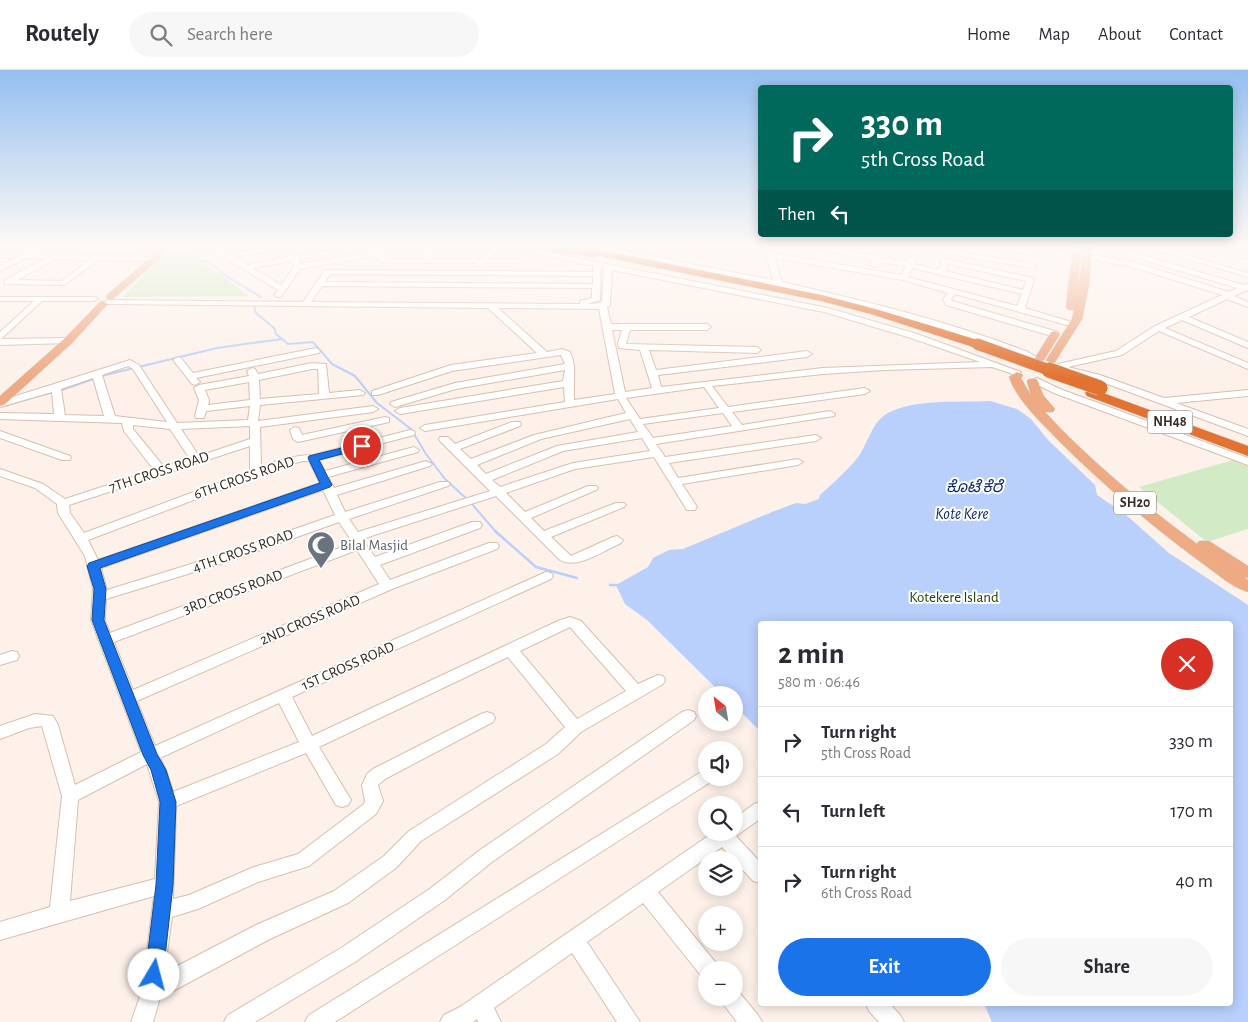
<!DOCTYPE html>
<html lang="en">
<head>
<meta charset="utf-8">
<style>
  :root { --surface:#fff; --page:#f7f7f7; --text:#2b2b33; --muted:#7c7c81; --line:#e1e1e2; --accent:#1a73e8 }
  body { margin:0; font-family:"Alegreya Sans","Noto Sans Kannada",sans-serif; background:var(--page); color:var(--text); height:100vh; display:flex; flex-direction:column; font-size:19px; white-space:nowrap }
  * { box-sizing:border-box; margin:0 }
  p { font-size:16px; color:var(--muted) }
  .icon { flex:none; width:28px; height:28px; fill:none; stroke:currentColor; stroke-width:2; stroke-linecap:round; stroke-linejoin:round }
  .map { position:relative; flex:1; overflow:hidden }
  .sheet { position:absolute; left:758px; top:551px; width:475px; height:385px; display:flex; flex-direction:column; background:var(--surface); border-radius:5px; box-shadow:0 2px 12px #0003 }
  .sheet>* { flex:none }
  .guide { position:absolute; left:758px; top:15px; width:475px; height:152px; border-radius:5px; box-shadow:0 2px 12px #0003; background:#00695c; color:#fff; overflow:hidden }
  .needle { width:32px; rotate:330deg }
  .tools { position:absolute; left:698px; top:616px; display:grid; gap:10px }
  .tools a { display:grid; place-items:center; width:45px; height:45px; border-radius:50%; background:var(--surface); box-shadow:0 2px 12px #0003; font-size:25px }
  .pin { position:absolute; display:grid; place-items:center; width:42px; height:42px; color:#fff; margin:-21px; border:2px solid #fff; border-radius:50%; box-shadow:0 1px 5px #0007 }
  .me { position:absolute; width:55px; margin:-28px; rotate:8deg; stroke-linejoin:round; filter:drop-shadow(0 0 4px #0008) }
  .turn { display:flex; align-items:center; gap:18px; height:105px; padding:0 20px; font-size:22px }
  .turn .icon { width:65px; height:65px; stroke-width:2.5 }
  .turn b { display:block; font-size:35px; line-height:42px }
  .then { display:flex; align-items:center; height:48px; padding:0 20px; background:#0003; gap:10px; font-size:19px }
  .round { display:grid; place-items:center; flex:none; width:52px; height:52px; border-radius:26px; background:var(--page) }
  .overview { display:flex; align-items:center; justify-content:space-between; height:85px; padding:0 20px }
  h1 { font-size:30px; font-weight:600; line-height:38px }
  .button { display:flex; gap:10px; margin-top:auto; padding:10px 20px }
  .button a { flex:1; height:58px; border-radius:30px; background:var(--accent); color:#fff; font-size:20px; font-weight:600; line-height:58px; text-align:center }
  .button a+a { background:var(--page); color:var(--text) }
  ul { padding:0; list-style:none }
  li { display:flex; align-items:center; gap:15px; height:70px; padding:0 20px; border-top:1px solid var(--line) }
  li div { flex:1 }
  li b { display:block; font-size:19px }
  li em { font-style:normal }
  header { display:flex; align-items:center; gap:30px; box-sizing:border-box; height:70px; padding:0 25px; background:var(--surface); border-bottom:1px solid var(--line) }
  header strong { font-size:24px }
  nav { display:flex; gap:28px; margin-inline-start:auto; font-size:18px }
  .search { width:350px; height:45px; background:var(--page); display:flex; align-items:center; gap:12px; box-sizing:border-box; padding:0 18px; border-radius:28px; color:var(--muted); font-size:19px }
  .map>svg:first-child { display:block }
</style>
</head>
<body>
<header>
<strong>Routely</strong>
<div class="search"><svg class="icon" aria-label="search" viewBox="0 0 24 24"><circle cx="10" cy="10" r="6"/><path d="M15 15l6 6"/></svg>Search here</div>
<nav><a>Home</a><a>Map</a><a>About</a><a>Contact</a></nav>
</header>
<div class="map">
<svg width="1248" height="952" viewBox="0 0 1248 952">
  <rect width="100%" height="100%" fill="#fdf1ea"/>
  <path fill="#d2eac6" d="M171,177H183L188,180L199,191L227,209L248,226L123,227Z
    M1233,390L1248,396V459L1207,472L1139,417Z"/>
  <path fill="#b9cffc" d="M990,331L1017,339L1031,349L1048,370L1095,415L1097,425L1125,444L1169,483L1248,535V952H992L984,934H1230V554H760V661L734,635V625H723L647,550L625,534L616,515L648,497L653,488L669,480L683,479L772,442L796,433L805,434L819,429L820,425C833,413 847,401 858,387C868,374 872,351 888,343C917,328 959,333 990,331Z"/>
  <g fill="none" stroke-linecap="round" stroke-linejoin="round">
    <path stroke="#b9cffc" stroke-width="2" d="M190,177L198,189L211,193L223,204L261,227
      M254,236L256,243L274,258L276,264L288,274L313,272L332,294L355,306L377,333L411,359L426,384L445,409L468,430
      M101,306L217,278L282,269
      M59,321L96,308
      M4,336L53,322
      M471,433L497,463"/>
    <path stroke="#b9cffc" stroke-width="2.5" d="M495,461L536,497L577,508
      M610,515H616"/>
    <g stroke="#d9beae" stroke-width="2">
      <path id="minor" d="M36,177H46L35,184L154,187L158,189L154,191L98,190L64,215L5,214V210L46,188H27L0,201V196L16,188L0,187V183H24ZM55,189L89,190L62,211L18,210Z
        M217,177H226L223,180L229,184L269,177H287L296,186L345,177H361L298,190L301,194L378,181L374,177H382L385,180L416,177L387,184V189H424L423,177H431L432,189H480L493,177H501L489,189H520L524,191L520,193H484L479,196L476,193H383L379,191V185L300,199L281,227H278L274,225L278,220L215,182L214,180ZM281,179L289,187L247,195L235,187ZM292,191L294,197L281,215L253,198Z
        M506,177H521L828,238L917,264L1021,302L1016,305L992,297L885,300L823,304L712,316L728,337L865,318L870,321L865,324L732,342L742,355L830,341L835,344L834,346L656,374L665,387L816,365L821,368L816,371L669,393L678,408L798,389L803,392L798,395L682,414L697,437L695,440H687L654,387L575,399L506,423L525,442L588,416H596L598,418L596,420L531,448L544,461L616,433H624L626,435L624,437L551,467L571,486L613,467L617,466L623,470L621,473C605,480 577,500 560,490L496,426L362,469L375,487L472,452H480L482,455L480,458L380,495L390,510L489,473H497L499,476L497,479L392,519L137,631L155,676L546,502L551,503L553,506L551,509L292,627L312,666L558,551L570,547L581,551L638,614L658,605L663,606L665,610L663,614L581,662L558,684L421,771L396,798L348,833L270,869L160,928L153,952H131L142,921L154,826L0,870V852L50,837L62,726L42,656L29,658L0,669V656L35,644L53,646L58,655L75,715L141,682L91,550L93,519L85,486L58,443L57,434L35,418L0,406V399L43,414L65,429L154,400L124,361L122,353L0,349V343L54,344L52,322L0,337V331L130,290L139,295L177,353L248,350L250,336L206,341L204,348H196L195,346L199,330L194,318L199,315L249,306L247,301L252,298L255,299L258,304L312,293L326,294L329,323L360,320L365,323L363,325L260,335L258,351L373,336L378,339L373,342L260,357L261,397C278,390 295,385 313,385L410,360L414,361L415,363L414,365L319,390L325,401L414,377L419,380L418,382L328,407L334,418L426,391L432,394L430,396L337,425L345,442L440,412H448L450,414L448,416L349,449L358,462L490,421L440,371L439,369L440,367H448L455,374L512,352H520L521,354L520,356L460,379L471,389L534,365L626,343L618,329L425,361L420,358L425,355L565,332L564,317L400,344L395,341L400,338L563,311L565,300L456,319L395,337L390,334L391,332L455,313L565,294L561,285L452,301L378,325H372V321L451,295L537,283L488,238L108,234L104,232L108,230L303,232L325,200H328L593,202V196ZM601,197L604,198L602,233L587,234L600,230ZM612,200L824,242L911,268L980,292L823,298L661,317L658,305L807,287L812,284L807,281L656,300L649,280L757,283L761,280L757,277L626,274L630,260H707L711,257L707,254H611L607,237L610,235ZM330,204L593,206V214L325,212ZM322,216L592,218V228L580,231V234L311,232ZM498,238L599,239L615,324L574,330C573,314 577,296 570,282L562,279L547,282ZM612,260H622L618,273L619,278L640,280L652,318L625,322ZM128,296L133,299L167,352L115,346L102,305ZM312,299H318L319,324L260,329L259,310ZM93,308L104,346L65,345L61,319ZM249,312L250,330L208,335L209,330L205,320ZM704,317L719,338L640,349L626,328ZM723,343L732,356L653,368L643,354ZM630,349L638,362L557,376L486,404L477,395L541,369ZM133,355L170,359L190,389L164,397L133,359ZM250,356V369L199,386L181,359ZM642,368L650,381L573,393L500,417L492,410L563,381ZM250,376V401L84,463L70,443L69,435ZM303,391H309L320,413L98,490L88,470L284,396ZM323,420L335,445L217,486L107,520L101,498ZM339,452L353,473L110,563L105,550L106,529L227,492ZM357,480L379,514L133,620L114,572ZM570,557L626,621L577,649L520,581ZM508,587L565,657L546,674L409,761L384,786L334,821L256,855L164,903L172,847L198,839L258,812L309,796L376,744L383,731L378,715L385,709L493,652L495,648L493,644L487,642L481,644L373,699L367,704L362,715L365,731L364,734L298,784L254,797L189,825L173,829L176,736L306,683L336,735L342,737L348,735L351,730L348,725L319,677ZM279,633L299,672L173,722L166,700L160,688ZM147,694L159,732L155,809L70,831L78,730Z
        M588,177H604L773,210L765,179L768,177H772L774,183L901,205L906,196L880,192L874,197L870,195L873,190L810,177H826L875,186L880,177H888L882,188L907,192L914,177H922L914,194L938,200L943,189H946L1033,208L1034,210L1025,238L1078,254L1074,257L955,224L951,229L952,231L1058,262V266L1055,267L946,235L943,229L948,223L903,210L775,188L782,212C865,231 948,251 1028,282L1040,289L1035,292L943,259L857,234L770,214ZM948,194L1026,211L1023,220L945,201ZM912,198L1022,224L1017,236L908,207Z
        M686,177H701L734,185L730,187Z
        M987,177H1005L1040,184L1036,186Z
        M1051,177H1071L1081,180L1077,182Z
        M1147,177H1159L1248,203V207Z
        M1211,177H1223L1248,185V189Z
        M946,180L1033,194L1037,196L1033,198L949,184L945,182Z
        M1127,181L1244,215L1248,214V221H1245L1234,226L1248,232V237L1227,229L1189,247L1248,272V278L1182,250L1165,258L1248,293V299L1159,261L1122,285L1068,297L1100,305L1164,328L1248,320V326L1176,333L1248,359V366L1094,309L1061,301L1056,296L1058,294L1116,281L1155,256L1222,225L1129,196L1084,188V184L1133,192L1229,222L1237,218L1127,185Z
        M0,227H94L98,229L94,231H42L1,269L68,268L72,271L71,273L0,275V262L34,231H0Z
        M316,278L320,281L319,283L196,308L200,312L195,315L192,314L173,290L178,287L181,288L193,303Z
        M1037,308L1060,319L1248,388V395L1054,323L1034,313V309Z
        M385,347L389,348V352L298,372L293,369L290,360L295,357L299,358L302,365Z
        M0,361L70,386L71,388L70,390H62L0,368Z
        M12,581L17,582L19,586L17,590L0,595V585Z
        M688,640L694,642L696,646L694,650L492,792L445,830L355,892L255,952H224L228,945L341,878L431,818L480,780L682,642Z
        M706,699V708H714L712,711L335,952H305L309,945Z
        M760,732V749L736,766L760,792V813L753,811L722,777L658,822L716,893L719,900H706V909L702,907L643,833L587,872L640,952H617L572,883L494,938L501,952H478L477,949L473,952H440L444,945L460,937L714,762H734V749L754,734Z
        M734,919L738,921L758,945L762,952H737L724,935L721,928H734Z
        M866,934H890L900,945L904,952H879L869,941Z"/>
    </g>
    <g stroke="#d3d0cf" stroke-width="1">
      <path id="major" d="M159,177H167L157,191L113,229H107V225L151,187Z
        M1073,177H1081L1077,226L1084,177H1092L1089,215L1082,249L1055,292L1051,293L1046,290L1072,249L1074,240H1068L1066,238Z
        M103,231L108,234L106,236L72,273L4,335L0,336V326L64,269L100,232Z
        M1055,261L1060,264L1044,290L1040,291L1036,290L1035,288L1051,262Z
        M1017,302L1023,305L1021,308L1031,326L1027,311L1029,309H1037L1043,325L1055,339L1053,342H1045C1090,391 1143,434 1197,474L1199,471H1209L1248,496V508L1244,507L1248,510V522C1233,518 1219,505 1206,496C1154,458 1104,416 1058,370C1040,351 1018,332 1009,307Z"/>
    </g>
    <g stroke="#d3d0cf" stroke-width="1">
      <path id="highway" d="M542,177H561L574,180L575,182L570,185L543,179Z
        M594,179L822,225L879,240L981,271L983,274L977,278L973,277L871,244L821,231L590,184V180Z
        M1092,319L1248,376V386L1087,326L1085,323Z"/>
    </g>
    <use href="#minor" fill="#fff" fill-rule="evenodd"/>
    <use href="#major" fill="#eeaa83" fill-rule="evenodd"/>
    <use href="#highway" fill="#e27230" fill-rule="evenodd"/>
    <g stroke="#d3d0cf" stroke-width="12" stroke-linecap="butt">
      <path id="highway-bridge-far1" d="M573,178L594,182
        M977,274L1052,301"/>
    </g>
    <g stroke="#d3d0cf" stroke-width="16" stroke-linecap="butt">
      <path id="highway-bridge" d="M1049,300L1100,318"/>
    </g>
    <use href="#highway-bridge-far1" stroke="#e27230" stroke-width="11"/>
    <use href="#highway-bridge" stroke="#e27230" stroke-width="15"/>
  </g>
  <linearGradient id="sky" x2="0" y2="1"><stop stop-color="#95bff0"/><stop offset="0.57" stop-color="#fef9f6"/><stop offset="1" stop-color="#fef9f6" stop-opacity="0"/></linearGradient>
  <rect width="1248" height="310" fill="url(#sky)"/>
  <path fill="#1a73e8" stroke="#114b97" d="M362,373L366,376L365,378L319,390L332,415L330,417L100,498L106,519L104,550L157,684L166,700L176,732L173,815L163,905L160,911L154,914L147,911L145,905L156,815L160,732L151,700L143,685L92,550L94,519L87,496L89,493L320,413L308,388L309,386Z"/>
  <defs>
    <g id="mosque-pin" transform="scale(1.4375)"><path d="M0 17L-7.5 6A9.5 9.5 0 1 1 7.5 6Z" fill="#6b7280" stroke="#fff"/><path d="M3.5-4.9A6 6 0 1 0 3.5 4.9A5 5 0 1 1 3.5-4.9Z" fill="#fff"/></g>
  </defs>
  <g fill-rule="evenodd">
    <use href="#mosque-pin" x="321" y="475"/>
  </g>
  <g text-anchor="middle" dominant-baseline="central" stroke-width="4" stroke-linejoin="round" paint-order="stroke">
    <g fill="#fff" stroke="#726a66" stroke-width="1">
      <rect x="1147.5" y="340.5" width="45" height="23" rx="4"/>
      <rect x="1114" y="421.5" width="42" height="23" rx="4"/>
    </g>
    <g font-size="14" font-weight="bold" fill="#352a24">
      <text x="1170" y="352">NH48</text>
      <text x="1135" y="433">SH20</text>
    </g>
    <g font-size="15" fill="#352a24" stroke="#fff">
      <text transform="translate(159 402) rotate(-18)">7TH CROSS ROAD</text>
      <text transform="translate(244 408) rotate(-19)">6TH CROSS ROAD</text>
      <text transform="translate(243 481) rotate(-19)">4TH CROSS ROAD</text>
      <text transform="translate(233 522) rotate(-20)">3RD CROSS ROAD</text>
      <text transform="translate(310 550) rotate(-23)">2ND CROSS ROAD</text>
      <text transform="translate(348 596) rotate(-24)">1ST CROSS ROAD</text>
    </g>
    <g font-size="15" fill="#5b616d" stroke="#fff" text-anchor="start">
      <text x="340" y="475">Bilal Masjid</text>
    </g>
    <g font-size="15" fill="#1f4007" stroke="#fff">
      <text x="954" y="527">Kotekere Island</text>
    </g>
    <g font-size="16" font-style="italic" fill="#112968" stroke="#fff">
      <text x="974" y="417">ಕೊಟೆ ಕೆರೆ</text>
      <text x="962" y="444">Kote Kere</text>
    </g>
  </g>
</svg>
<div class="tools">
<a><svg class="needle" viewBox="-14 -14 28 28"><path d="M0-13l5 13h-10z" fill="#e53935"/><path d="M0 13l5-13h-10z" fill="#7c7c81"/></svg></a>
<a><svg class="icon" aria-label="sound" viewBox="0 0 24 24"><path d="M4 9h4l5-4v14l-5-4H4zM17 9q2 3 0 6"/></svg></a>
<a><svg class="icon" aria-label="search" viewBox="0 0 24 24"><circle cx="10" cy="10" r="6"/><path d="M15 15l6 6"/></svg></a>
<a><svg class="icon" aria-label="layers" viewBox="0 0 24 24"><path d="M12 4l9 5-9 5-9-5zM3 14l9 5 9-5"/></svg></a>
<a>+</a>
<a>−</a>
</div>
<div class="pin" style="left:362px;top:376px;background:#d93025"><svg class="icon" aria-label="arrive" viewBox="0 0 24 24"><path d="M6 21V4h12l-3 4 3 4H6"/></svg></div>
<svg class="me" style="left:154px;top:905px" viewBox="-20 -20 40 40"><circle r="19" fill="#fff"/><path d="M0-13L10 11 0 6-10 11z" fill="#1a73e8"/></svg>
<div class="guide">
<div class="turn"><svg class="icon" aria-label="right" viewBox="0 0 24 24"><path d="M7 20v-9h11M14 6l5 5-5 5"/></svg><div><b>330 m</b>5th Cross Road</div></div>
<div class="then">Then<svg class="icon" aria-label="left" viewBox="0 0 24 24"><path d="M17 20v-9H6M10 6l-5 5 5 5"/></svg></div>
</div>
<section class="sheet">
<div class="overview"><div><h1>2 min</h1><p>580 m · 06:46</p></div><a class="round" style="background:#d93025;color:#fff"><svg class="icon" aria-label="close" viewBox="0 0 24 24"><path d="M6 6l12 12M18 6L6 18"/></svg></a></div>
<ul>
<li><svg class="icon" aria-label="right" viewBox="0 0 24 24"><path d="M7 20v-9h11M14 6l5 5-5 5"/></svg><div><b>Turn right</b><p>5th Cross Road</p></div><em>330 m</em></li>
<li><svg class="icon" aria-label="left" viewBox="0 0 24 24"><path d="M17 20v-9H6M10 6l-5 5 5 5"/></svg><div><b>Turn left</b></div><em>170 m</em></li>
<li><svg class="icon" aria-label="right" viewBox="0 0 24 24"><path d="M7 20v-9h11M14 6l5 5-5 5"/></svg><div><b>Turn right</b><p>6th Cross Road</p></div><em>40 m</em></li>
</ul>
<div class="button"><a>Exit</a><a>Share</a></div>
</section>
</div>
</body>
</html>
